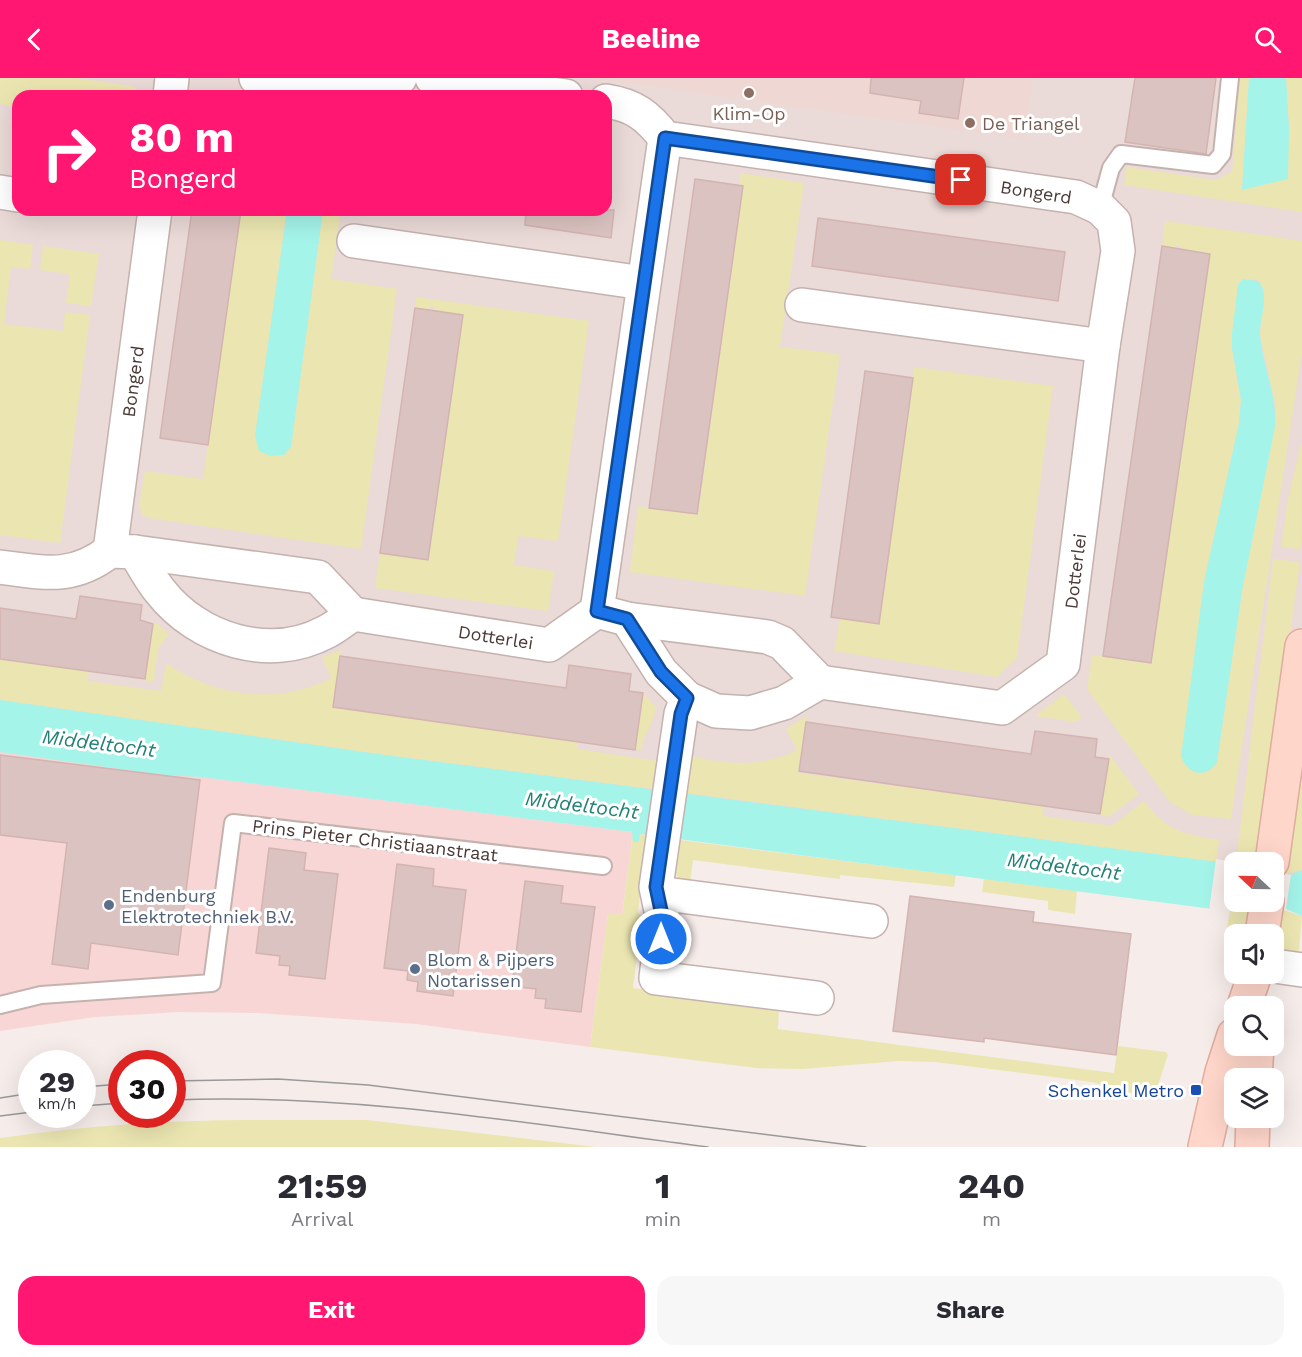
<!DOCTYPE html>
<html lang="en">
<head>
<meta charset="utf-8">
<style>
  :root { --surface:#fff; --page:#f7f7f7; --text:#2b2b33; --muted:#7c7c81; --accent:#ff1771 }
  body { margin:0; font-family:"Work Sans",sans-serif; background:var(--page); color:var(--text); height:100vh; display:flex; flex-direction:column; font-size:22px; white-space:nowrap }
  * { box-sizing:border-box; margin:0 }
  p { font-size:20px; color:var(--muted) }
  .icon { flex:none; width:33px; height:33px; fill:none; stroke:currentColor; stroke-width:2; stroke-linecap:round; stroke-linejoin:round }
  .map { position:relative; height:1069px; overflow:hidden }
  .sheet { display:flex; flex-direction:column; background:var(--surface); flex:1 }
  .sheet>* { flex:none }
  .guide { position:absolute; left:12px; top:12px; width:600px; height:126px; border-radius:18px; box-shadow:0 6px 24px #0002; background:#ff1771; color:#fff; overflow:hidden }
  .needle { width:39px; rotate:292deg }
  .tools { position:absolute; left:1224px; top:774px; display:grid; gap:12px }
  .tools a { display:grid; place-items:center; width:60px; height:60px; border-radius:12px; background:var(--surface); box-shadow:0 6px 24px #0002; font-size:30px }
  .speed { position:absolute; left:18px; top:972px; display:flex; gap:12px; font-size:30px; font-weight:700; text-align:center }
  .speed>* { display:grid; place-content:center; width:78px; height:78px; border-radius:50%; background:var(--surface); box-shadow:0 6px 24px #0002; line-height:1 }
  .speed small { font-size:15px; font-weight:400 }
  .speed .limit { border:9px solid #d22; background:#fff; color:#111 }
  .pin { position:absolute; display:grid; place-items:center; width:51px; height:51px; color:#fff; margin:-26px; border-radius:12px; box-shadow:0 3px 9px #0006 }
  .me { position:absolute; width:66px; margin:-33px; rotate:0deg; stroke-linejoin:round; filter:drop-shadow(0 0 4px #0008) }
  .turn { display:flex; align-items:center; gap:21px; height:126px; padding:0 18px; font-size:27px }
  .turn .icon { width:78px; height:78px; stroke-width:2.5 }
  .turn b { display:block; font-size:42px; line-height:51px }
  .eta { display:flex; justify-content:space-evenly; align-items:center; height:102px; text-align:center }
  .eta b { font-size:36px; font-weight:700; line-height:42px }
  .button { display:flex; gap:12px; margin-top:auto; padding:12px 18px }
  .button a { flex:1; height:69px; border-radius:18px; background:var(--accent); color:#fff; font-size:24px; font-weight:700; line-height:69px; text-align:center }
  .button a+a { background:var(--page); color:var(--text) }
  header { display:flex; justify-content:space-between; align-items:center; height:78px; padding:0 18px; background:var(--accent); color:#fff; font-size:27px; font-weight:700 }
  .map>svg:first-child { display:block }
</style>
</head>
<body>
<header><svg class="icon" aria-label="back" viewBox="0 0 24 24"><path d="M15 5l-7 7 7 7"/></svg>Beeline<svg class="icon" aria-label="search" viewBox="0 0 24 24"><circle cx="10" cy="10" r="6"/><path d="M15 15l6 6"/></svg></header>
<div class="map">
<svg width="1302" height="1069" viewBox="0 0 1302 1069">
  <rect width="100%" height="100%" fill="#f6ecea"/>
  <path fill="#eadad8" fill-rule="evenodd" d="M0,0H1302V799L1274,795V784H1234V790L0,627ZM18,18H606V132H18Z"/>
  <path fill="#f8d6d5" d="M0,673L633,754L622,837L608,836L590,969L416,946L258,935L180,934L95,939L0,953Z"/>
  <path fill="#efd8d3" d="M592,0H1033L1025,61Z"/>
  <path fill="#ebe6b1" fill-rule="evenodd" d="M0,0H76L133,8L143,18H18V29L0,26Z
    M1239,0H1249L1242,112L1289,51L1286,0H1302V134L1124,107L1126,89L1216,102L1230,95L1233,88Z
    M741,95L804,105L780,269L840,276L805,518L630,494L638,428L698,436L743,108L739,107Z
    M241,132H287L255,358L291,369L323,132H341L331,201L397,211L361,471L148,440L142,436L139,428L145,393L203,401Z
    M1165,143L1302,163V273L1231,741L1192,737L1170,724L1087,611L1092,577L1151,585L1210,176L1181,171V168L1176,167L1175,170L1162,168ZM1252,201L1259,203L1264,212L1260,257L1276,330L1242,513L1217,684L1204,504L1239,345L1241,322L1232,270L1238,207L1239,204Z
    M0,162L33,167L30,191L11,189L4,246L63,253L65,234L90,237L60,465L0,457Z
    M43,168L99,176L91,228L66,225L70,196L40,192Z
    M416,219L589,243L558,463L518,458L514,487L554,493L548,533L375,510L380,475L428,482L463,237L434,232L433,228H429V232L415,230Z
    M914,289L1053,308L1017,580L997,599L834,573L840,541L879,545Z
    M1302,363L1301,471L1281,469L1288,421Z
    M1273,481L1300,484L1258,784H1236Z
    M153,546H158L169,557L158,570L154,603H145Z
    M341,572L333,629L578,662V671L658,683L653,711L385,677L0,622V581L89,593L88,603L161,613L166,585C213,618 278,628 331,600L322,579Z
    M643,615L656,629C653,648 644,654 641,672H635Z
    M1064,616L1082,639L1076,644L1035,638Z
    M807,638L799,695L1044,728L1043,738L1112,748L1144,723C1167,753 1183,756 1219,762L1216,784L686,715L692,678C726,687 765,689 797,672L786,651Z
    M1302,674V792L1285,796Z
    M1109,676L1139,716L1108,739L1100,737Z
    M633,754V764L640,756L647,758L638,834L642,840L633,910L779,929L778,951L1114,995L1118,968L1166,974L1168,977L1156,1013L1143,1018L1092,1004L935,984L898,983L803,991L756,990L590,969L608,835L622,837Z
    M680,762L956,797L954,809L840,797V801L693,782L690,805L679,801L675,795Z
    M984,800L1077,812L1075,836L1048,832V823L982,814Z
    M1246,826L1251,827L1245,856H1234V870H1224L1230,831Z
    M1281,831L1302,838L1298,880L1274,877Z
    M251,1042H367L596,1069H0V1060C84,1048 167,1042 251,1042Z"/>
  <path fill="#a4f4ea" d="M1249,0H1286L1289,51L1288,101L1242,112Z
    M287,132H323L291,369L284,377L271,378L259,373L255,358Z
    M1243,201L1258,203C1271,216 1259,241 1260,257C1263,289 1277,317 1275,349L1242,513L1217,684C1205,702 1187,696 1181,678L1204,504L1239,345L1241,322L1232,270V255L1238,207Z
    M0,622L385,677L1234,786V824H1274V794L1291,797L1302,792V838L1286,831L1246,826L1237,830L1220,832L640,756L639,764H633L632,754L201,699L163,697L0,674Z"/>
  <path fill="#f6ecea" d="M1216,781L1236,784L1229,834L1209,833Z
    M1274,794L1291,797L1286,831L1246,826V824H1274Z"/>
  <path fill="#dbc3c1" stroke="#d3b4b1" stroke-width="1.5" d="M871,0H964L958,41L919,35L921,23L870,15Z
    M1135,0H1216L1206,76L1125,64Z
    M695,101L743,108L697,436L649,430Z
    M192,132H241L208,367L160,360Z
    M526,132H614L611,160L525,147Z
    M818,140L1065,174L1058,223L812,188Z
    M1162,168L1210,176L1151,585L1103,578Z
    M415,230L463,237L428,482L380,475Z
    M865,293L913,300L879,546L831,539Z
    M80,518L142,527L140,542L153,546L145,601L0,581V530L76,541Z
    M340,578L566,610L569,587L631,596L629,613L643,615L635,672L333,629Z
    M806,644L1031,676L1035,653L1097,661L1095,679L1109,681L1100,736L799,693Z
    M0,677L200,702L178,877L91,865L88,891L52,886L67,765L0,757Z
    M269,770L306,775L304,792L338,796L325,901L289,897L290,888L279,887L280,878L256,875Z
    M397,786L434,791L433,808L466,812L453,918L417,913L418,904L407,902L408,893L384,890Z
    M525,803L563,808L561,825L595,829L581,934L545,930L546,921L535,920L536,911L512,908Z
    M910,818L1034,834L1033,844L1131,856L1116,977L984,960V964L893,953Z"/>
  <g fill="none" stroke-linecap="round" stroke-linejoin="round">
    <g stroke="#c5b2af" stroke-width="20">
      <path id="lane" d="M1100,130L1111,90L1121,76L1213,87L1222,76L1230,0
        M0,927L41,917L212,905L233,745L603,788"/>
    </g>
    <g stroke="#c5b2af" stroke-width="36">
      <g id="street">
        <path d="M256,0L365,15L388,8L400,0"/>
        <path d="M432,0L566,18"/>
        <path d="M170,18L172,0"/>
        <path d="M0,114L18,117"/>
        <path d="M354,163L643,205"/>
        <path d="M802,227L1103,268"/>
        <path id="s1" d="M110,473L155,132"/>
        <path d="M135,474L318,499L353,536"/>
        <path id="s2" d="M0,489C44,495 73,502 110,473L135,474C143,487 150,501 160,513C198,562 270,584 326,554C336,549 344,542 353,536L549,567L597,533L627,541L661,594L687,620L716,633L750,635L784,625L820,604L1002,630L1063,586L1103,268L1118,173L1114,144L1100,130L1076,119L665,60C648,38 634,27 606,23"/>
        <path d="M597,533L665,60"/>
        <path d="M627,541L768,559L782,565L820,604"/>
        <path d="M687,620L681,636L656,809L663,842L656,900L817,920"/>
        <path d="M658,815L871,843"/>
        <path d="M1274,888L1302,892"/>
      </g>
    </g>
    <g stroke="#e1ab9e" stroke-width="36">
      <path id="secondary" d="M1272,784L1302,568
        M1262,856L1267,824
        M1244,928L1255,896
        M1255,1000L1257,968
        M1205,1069L1222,994L1234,957
        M1252,1069L1253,1040"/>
    </g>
    <use href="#lane" stroke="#fff" stroke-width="16"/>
    <use href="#street" stroke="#fff" stroke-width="33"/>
    <use href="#secondary" stroke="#ffd6ca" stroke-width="33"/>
    <path stroke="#999" stroke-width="1.5" d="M172,1003L278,1001L368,1007L866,1069
      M82,1009L122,1006
      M0,1020L32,1015
      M172,1022C353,1015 530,1046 708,1069
      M82,1028L122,1025
      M0,1038L32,1034"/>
  </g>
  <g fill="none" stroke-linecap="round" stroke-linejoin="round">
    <g stroke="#114b97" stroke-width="15">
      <path id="route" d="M661,861L663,842L656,809L681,636L687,620L661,594L627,541L597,533L665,60L961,102"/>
    </g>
    <use href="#route" stroke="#1a73e8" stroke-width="10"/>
  </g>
  <g fill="#8d6e63" stroke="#fff" stroke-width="2">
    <circle cx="749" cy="15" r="6"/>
    <circle cx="970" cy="45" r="6"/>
  </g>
  <g fill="#5c6f8a" stroke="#fff" stroke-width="2">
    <circle cx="109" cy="827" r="6"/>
    <circle cx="415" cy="891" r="6"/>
  </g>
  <rect fill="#1a4fb4" stroke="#fff" stroke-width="2" x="1190" y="1006" width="12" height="12" rx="3"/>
  <g text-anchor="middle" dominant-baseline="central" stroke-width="6" stroke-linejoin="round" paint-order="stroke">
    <g font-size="18" fill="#785e54" stroke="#fff">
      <text x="749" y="35">Klim-Op</text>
      <text x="982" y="45" text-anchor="start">De Triangel</text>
    </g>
    <g font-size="18" fill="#4a3937" stroke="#fff">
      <text transform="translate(1036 114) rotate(9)">Bongerd</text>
      <text stroke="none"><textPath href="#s1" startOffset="171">Bongerd</textPath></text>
      <text stroke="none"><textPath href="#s2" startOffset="1288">Dotterlei</textPath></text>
      <text stroke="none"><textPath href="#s2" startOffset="549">Dotterlei</textPath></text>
      <text transform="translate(375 762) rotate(7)">Prins Pieter Christiaanstraat</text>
    </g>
    <g font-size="18" fill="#4e5e75" stroke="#fff" text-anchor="start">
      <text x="121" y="817">Endenburg<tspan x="121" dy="21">Elektrotechniek B.V.</tspan></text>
      <text x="427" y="881">Blom &amp; Pijpers<tspan x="427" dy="21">Notarissen</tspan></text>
    </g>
    <g font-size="18" fill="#164399" stroke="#fff" text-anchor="end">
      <text x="1184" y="1012">Schenkel Metro</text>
    </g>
    <g font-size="20" font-style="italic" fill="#218176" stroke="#fff">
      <text transform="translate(99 665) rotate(7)">Middeltocht</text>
      <text transform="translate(582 727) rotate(7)">Middeltocht</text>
      <text transform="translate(1064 788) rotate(7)">Middeltocht</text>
    </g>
  </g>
</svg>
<div class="tools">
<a><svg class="needle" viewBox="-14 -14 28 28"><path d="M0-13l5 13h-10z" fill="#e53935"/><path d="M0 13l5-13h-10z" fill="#7c7c81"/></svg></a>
<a><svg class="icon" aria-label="sound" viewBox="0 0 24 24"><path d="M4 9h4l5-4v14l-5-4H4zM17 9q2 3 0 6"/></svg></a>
<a><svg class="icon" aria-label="search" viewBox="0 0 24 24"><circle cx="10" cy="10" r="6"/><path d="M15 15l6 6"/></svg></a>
<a><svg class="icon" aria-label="layers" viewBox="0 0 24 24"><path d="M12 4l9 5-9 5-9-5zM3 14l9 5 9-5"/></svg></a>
</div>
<div class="speed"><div>29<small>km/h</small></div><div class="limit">30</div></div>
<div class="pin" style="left:961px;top:102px;background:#d93025"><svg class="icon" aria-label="arrive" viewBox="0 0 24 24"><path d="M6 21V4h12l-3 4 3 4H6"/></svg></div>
<svg class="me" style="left:661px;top:861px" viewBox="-20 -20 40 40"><circle r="17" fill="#1a73e8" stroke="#fff" stroke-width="3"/><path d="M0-11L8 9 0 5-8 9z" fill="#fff"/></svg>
<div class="guide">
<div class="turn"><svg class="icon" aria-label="right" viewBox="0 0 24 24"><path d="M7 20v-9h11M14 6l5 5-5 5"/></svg><div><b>80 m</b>Bongerd</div></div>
</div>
</div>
<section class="sheet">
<div class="eta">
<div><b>21:59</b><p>Arrival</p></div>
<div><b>1</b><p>min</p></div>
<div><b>240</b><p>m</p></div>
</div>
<div class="button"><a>Exit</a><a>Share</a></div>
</section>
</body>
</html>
